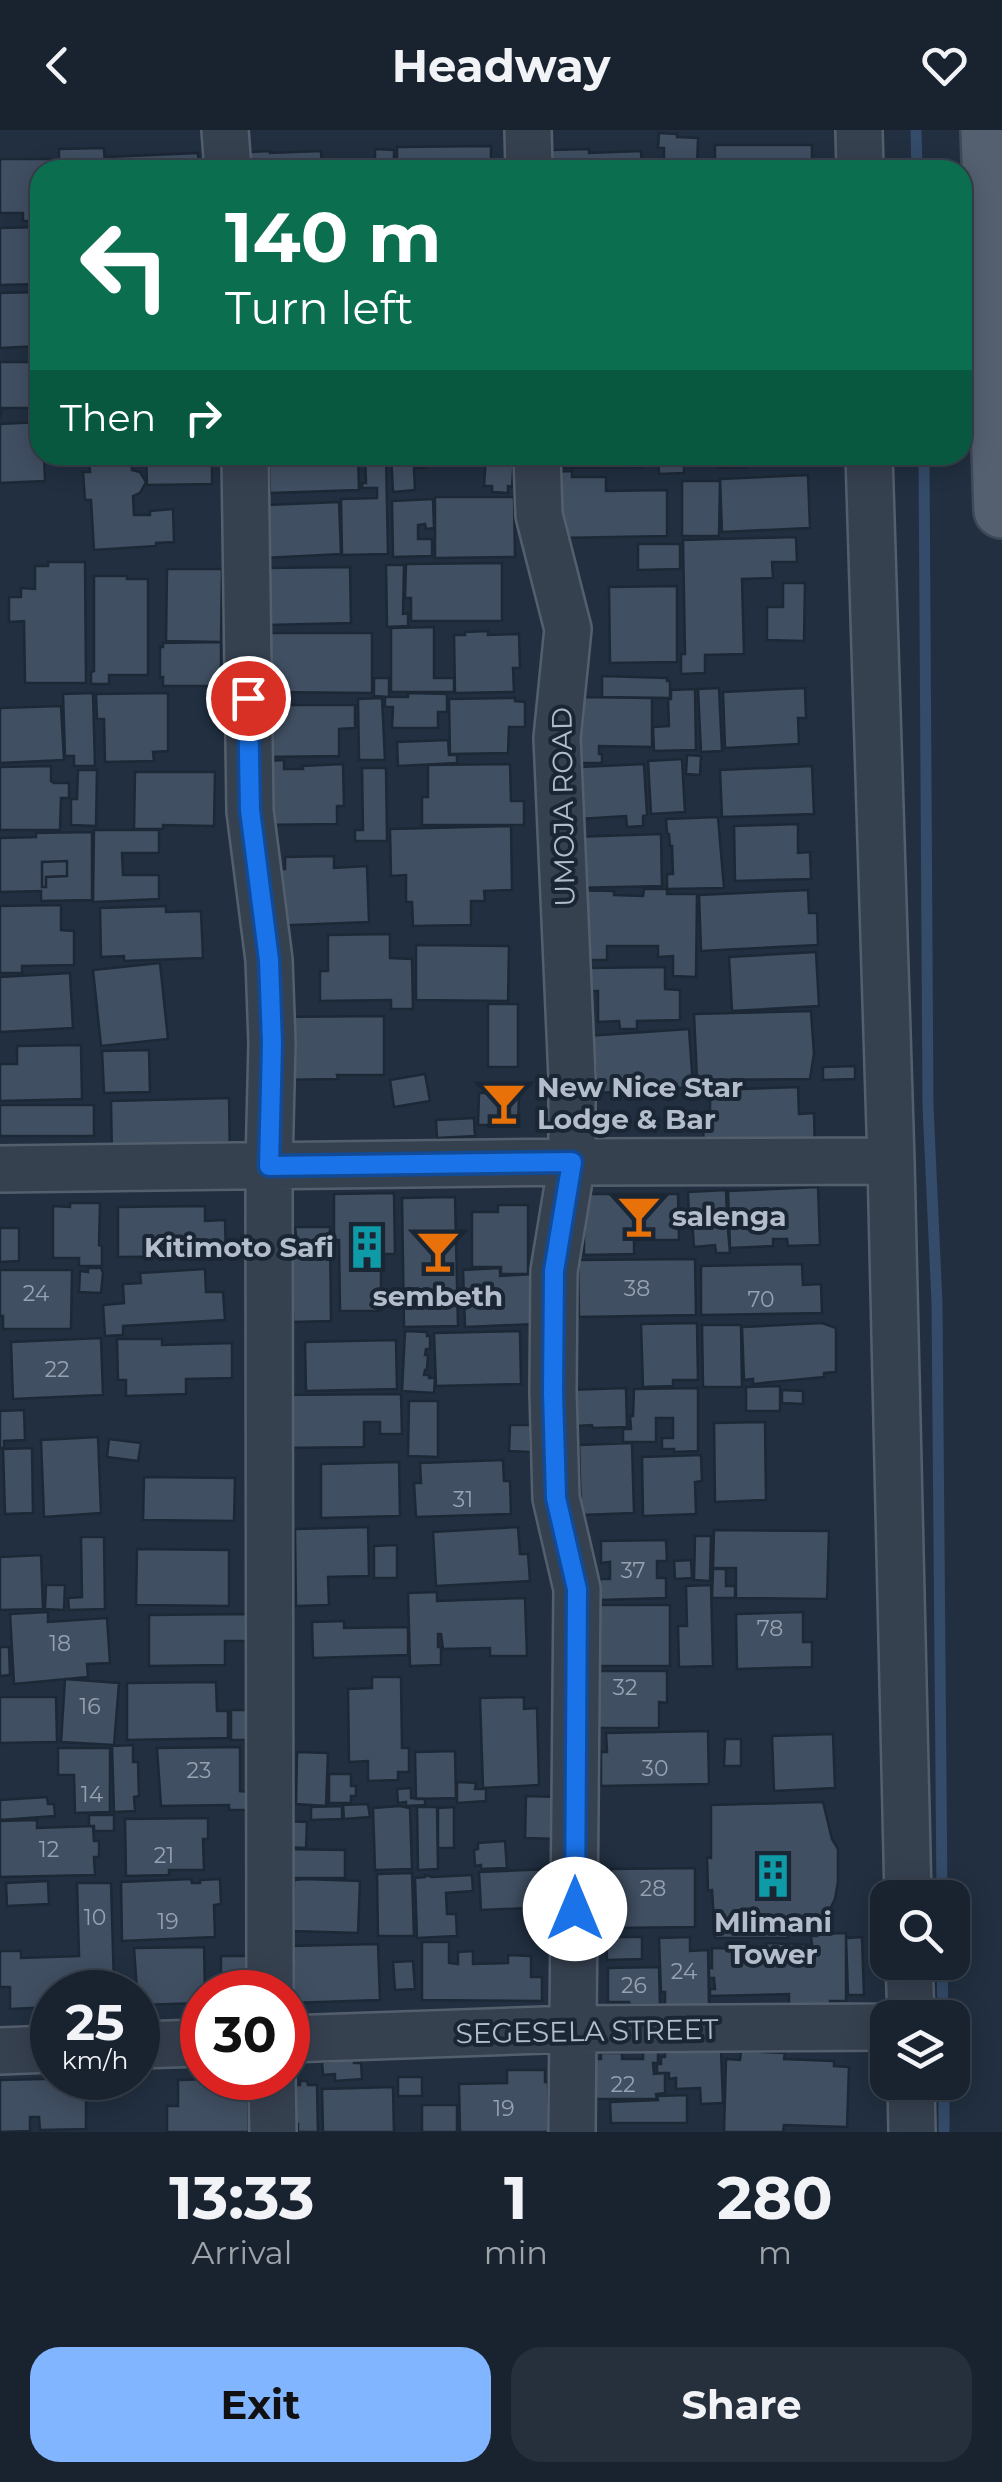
<!DOCTYPE html>
<html lang="en">
<head>
<meta charset="utf-8">
<style>
  :root { --surface:#192330; --page:#262f3c; --text:#f1f3f6; --muted:#9fa4ab; --line:#37404c; --accent:#82b5ff }
  body { margin:0; font-family:Montserrat,sans-serif; background:var(--page); color:var(--text); height:100vh; display:flex; flex-direction:column; font-size:38px; white-space:nowrap }
  * { box-sizing:border-box; margin:0 }
  p { font-size:32px; color:var(--muted) }
  .icon { flex:none; width:55px; height:55px; fill:none; stroke:currentColor; stroke-width:2; stroke-linecap:round; stroke-linejoin:round }
  .map { position:relative; height:2002px; overflow:hidden }
  .details { display:flex; flex-direction:column; background:var(--surface); flex:1 }
  .details>* { flex:none }
  .banner { position:absolute; left:30px; top:30px; width:942px; height:305px; border-radius:30px; box-shadow:0 5px 25px #0003,0 0 0 2px var(--line); background:#0b6e4f; color:#fff; overflow:hidden }
  .buttons { position:absolute; left:870px; top:1750px; display:grid; gap:20px }
  .buttons a { display:grid; place-items:center; width:100px; height:100px; border-radius:20px; background:var(--surface); box-shadow:0 5px 25px #0003,0 0 0 2px var(--line); font-size:50px }
  .speed { position:absolute; left:30px; top:1840px; display:flex; gap:20px; font-size:50px; font-weight:700; text-align:center }
  .speed>* { display:grid; place-content:center; width:130px; height:130px; border-radius:50%; background:var(--surface); box-shadow:0 5px 25px #0003,0 0 0 2px var(--line); line-height:1 }
  .speed small { font-size:25px; font-weight:400 }
  .speed .limit { border:15px solid #d22; background:#fff; color:#111 }
  .pin { position:absolute; display:grid; place-items:center; width:85px; height:85px; color:#fff; margin:-42px; border:5px solid #fff; border-radius:50%; box-shadow:0 2px 10px #0007 }
  .me { position:absolute; width:110px; margin:-55px; rotate:0deg; stroke-linejoin:round; filter:drop-shadow(0 0 8px #0008) }
  .turn { display:flex; align-items:center; gap:35px; height:210px; padding:0 30px; font-size:45px }
  .turn .icon { width:130px; height:130px; stroke-width:2.5 }
  .turn b { display:block; font-size:70px; line-height:85px }
  .then { display:flex; align-items:center; height:95px; padding:0 30px; background:#0003; gap:20px; font-size:38px }
  .eta { display:flex; justify-content:space-evenly; align-items:center; height:170px; text-align:center }
  .eta b { font-size:60px; font-weight:700; line-height:70px }
  .cta { display:flex; gap:20px; margin-top:auto; padding:20px 30px }
  .cta a { flex:1; height:115px; border-radius:30px; background:var(--accent); color:#111; font-size:40px; font-weight:700; line-height:115px; text-align:center }
  .cta a+a { background:var(--page); color:var(--text) }
  header { display:flex; justify-content:space-between; align-items:center; height:130px; padding:0 30px; background:var(--surface); font-size:45px; font-weight:700 }
  .map>svg:first-child { display:block }
</style>
</head>
<body>
<header><svg class="icon" aria-label="back" viewBox="0 0 24 24"><path d="M15 5l-7 7 7 7"/></svg>Headway<svg class="icon" aria-label="heart" viewBox="0 0 24 24"><path d="M12 20l-8-8c-3-5 5-10 8-4 3-6 11-1 8 4z"/></svg></header>
<div class="map">
<svg width="1002" height="2002" viewBox="0 0 1002 2002">
  <rect width="100%" height="100%" fill="#212f40"/>
  <g fill="none" stroke-linecap="round" stroke-linejoin="round">
    <path stroke="#344b69" stroke-width="11" d="M916,0L917,40
      M924,325L928,976L937,1173L942,1768
      M942,1832L943,1888
      M944,1952V2002"/>
  </g>
  <path fill="#404f62" stroke="#1d2836" stroke-width="2.5" fill-rule="evenodd" d="M659,3L677,4V7L698,8L697,40H664V18H658Z
    M715,15H812V40H715Z
    M491,16V40H397V17Z
    M104,18L105,40H59V19Z
    M375,19L394,20V40H375Z
    M589,19V23L641,21L642,40H551V20Z
    M270,21V23L321,21L322,40H250L249,22Z
    M198,23L199,40H107V27Z
    M0,29H51V40H40V91H23V83H0Z
    M40,97V154L0,155V98Z
    M40,162V216L0,218V163Z
    M0,232H40V278H2L0,289Z
    M40,292V325H44L45,351L0,353V294Z
    M89,325H131L132,340L140,342L146,352L140,363L133,366L134,385H150V381L173,379L174,412L156,413V416L94,420L91,370H85L83,342H90Z
    M146,325H212V354L147,355Z
    M265,325H358L359,360L270,363L269,335H265Z
    M365,325H386L388,424L342,425L341,369L377,368V358H362V353H366Z
    M391,325H425L426,338H414L415,360L393,362Z
    M486,325L514,327L512,357L508,356V363L492,362V356H484Z
    M559,325H642V337L559,338Z
    M658,325H684V343L659,344Z
    M718,325H745V337L718,338Z
    M572,341V347H606V361L667,360V406L559,408L544,342Z
    M808,345L810,398L722,402L720,349Z
    M682,351H720L719,406H682Z
    M435,367H514L515,427L435,428Z
    M433,369L434,398L426,399L425,394L418,395V409H432V426L393,427L392,371Z
    M339,372L341,424L264,428L266,375Z
    M796,407L797,432H772L773,448L742,449L744,524L705,525V543L681,544V524H685L683,410Z
    M638,414H680V439L638,440Z
    M48,432H85L86,553H25L24,491L9,492V467H21V458L35,459V436H48Z
    M502,433V491H411V468H405L406,434Z
    M386,435H404L403,484L408,483V496L387,497Z
    M350,437L351,493L266,495V438Z
    M167,439H222L221,512L166,511Z
    M94,446H127V449H148V545H109V554H91V542L94,541Z
    M783,453H805L804,511L767,510V477H783Z
    M677,456V532L610,533L609,457Z
    M434,497V548H454V562H391V498Z
    M488,501V505L519,504L520,538H513L514,562L455,563L454,505H465V502Z
    M265,503H372V563L265,562Z
    M221,512V556H163V547L160,548V517H163V513Z
    M602,546L667,548V551H670V568L602,567Z
    M374,548H389V567L374,566Z
    M719,558L722,621L701,622L698,559Z
    M805,558L806,588H798L799,614L725,618L723,562Z
    M695,559L696,620L654,621L653,597L669,596L668,569H671V560Z
    M93,563L95,636H74V626H65L63,564Z
    M168,563V621L153,622L154,631L105,632L104,589H97L96,564Z
    M408,563L447,564V582H438V598H392L393,577H385V567H408Z
    M578,567L652,568V617L599,616V624H602V633H570Z
    M382,568L385,630H359L358,569Z
    M515,568V571L525,572V597H509L508,623L450,624L449,569Z
    M265,575H355V598L339,599V626L265,627Z
    M61,576L64,630L0,633V578Z
    M448,610L449,625H457V633L398,636L397,612Z
    M687,625L701,626L700,645L686,644Z
    M682,629L685,682L651,684L648,631Z
    M284,630V639H303L302,636L343,634L344,676H337V694L259,695L268,631Z
    M510,634L511,671H524V695H422V667H428V635Z
    M644,634L647,685L643,686V696L627,697L626,686L562,690L560,638Z
    M51,636V651L54,653H69V668H61L60,700H0V637Z
    M812,636L814,684L722,687L720,640Z
    M362,638H386L387,711H355V700H363Z
    M78,640H97L96,696L71,695V669H77Z
    M135,642H215L214,696L163,695V699H134Z
    M718,687L724,758L667,759V744H673L672,716H670L669,704L667,703L666,689Z
    M798,694V723L810,722L811,749L735,751L734,696Z
    M511,696L512,760L484,761L485,771H471V795L413,796L412,772H406V745L391,746L390,699Z
    M94,700H159V723H122L123,745H159V769L93,772Z
    M92,702V770L41,771V761L0,762V708L36,707V703ZM67,731V746L46,747V757H42V732Z
    M661,704L662,756L572,758V707Z
    M334,726V738L367,736L369,792L268,796L266,739H285V727Z
    M67,731V746L46,747V757H42V732Z
    M644,759H667V764H697L696,847L673,846V826L658,827V816H607V830H588L562,760L614,761V765L643,766Z
    M808,760L809,783H817L818,815L701,821L699,765Z
    M61,775V800L74,801V835L22,836V843H0V776Z
    M166,776V782L201,781L203,828L124,831V826L101,827L100,778Z
    M390,804V828L412,829L413,879H391V870L320,871V841H328V805Z
    M416,815L509,816L508,871L416,870Z
    M816,822L819,876L732,881L729,827Z
    M160,833L168,909L101,916L93,840Z
    M665,837V859L680,860V890L637,891V899H620L619,891L598,892V861H589V838Z
    M70,843L73,898L0,902V847Z
    M488,874H518V937H488Z
    M811,881L814,924L810,949L697,950L694,884Z
    M384,886V945H337L338,949L275,950V887Z
    M689,899L693,957L597,963L595,935L572,936L571,907Z
    M81,915L82,969L0,971V934H17V916Z
    M149,920L150,962L104,963L102,921Z
    M855,936V949L823,950V937Z
    M425,944L430,971L394,977L390,950Z
    M798,957L799,984L814,983L815,1022L704,1025L703,991L710,990V960Z
    M479,963H519L518,995H478Z
    M229,968L230,1026L112,1029L111,971Z
    M0,975H94V1006H0Z
    M606,984L608,1024L578,1025L577,986Z
    M474,988L475,1006L437,1008L436,990Z
    M818,1057L820,1115L788,1116L787,1109H773V1116L730,1118L728,1061Z
    M726,1060L727,1087L689,1088L688,1062Z
    M394,1063L395,1124H381V1181H340L339,1110H334V1064Z
    M574,1064H678L679,1110H634V1124L584,1125V1093Z
    M455,1067L458,1196L404,1197L402,1068Z
    M70,1073H100L99,1115L102,1116V1136H79V1128H53V1076L70,1077Z
    M498,1075H528V1144H501V1137H472V1082H498Z
    M205,1076V1091L225,1090L226,1126L118,1127V1077Z
    M727,1088L730,1123H716L715,1115L694,1117L692,1090Z
    M295,1097H330L331,1191L293,1192V1185L277,1186L276,1105H296Z
    M0,1098H19V1131L0,1132Z
    M695,1129L696,1185L579,1187L578,1130Z
    M802,1134L803,1155L821,1154L822,1183L701,1185V1136Z
    M88,1138H101L103,1143L101,1163L79,1162L80,1141L88,1142Z
    M500,1138V1146L535,1144L536,1194L465,1197L463,1140Z
    M205,1139L206,1162H223L225,1190L123,1196V1205L105,1206L103,1175L124,1173L123,1154L141,1153L140,1143Z
    M0,1140H72L71,1199H3V1186H0Z
    M697,1193L698,1250H673V1256L643,1257L641,1194Z
    M822,1193L836,1198V1242L824,1243V1247L753,1254V1249L744,1250L742,1197Z
    M702,1195H741L742,1257H703Z
    M405,1201L427,1202V1206H430V1219H426L425,1225H428L427,1240H425L424,1245H429V1248H435L434,1263L402,1261Z
    M520,1201L521,1254L436,1256L434,1203Z
    M101,1208L103,1265L13,1269L11,1212Z
    M117,1209H162V1215L232,1213V1248L186,1249V1264L126,1266V1250H118Z
    M396,1210L397,1259L306,1261L305,1212Z
    M780,1256V1281H746V1257Z
    M626,1258L627,1297L593,1298L592,1295L576,1296L567,1260Z
    M698,1258V1321L674,1322V1319H662V1308H673V1288H656V1312H623V1299H631L630,1286H633L634,1259Z
    M782,1260L803,1261V1274L782,1273Z
    M401,1264L402,1304H380V1292H364V1317L284,1318L274,1265Z
    M409,1271H438V1327L408,1326Z
    M24,1280L25,1310L4,1311V1318H0V1281Z
    M765,1292L766,1370L715,1372L714,1293Z
    M510,1295H531V1322L509,1321Z
    M98,1307L101,1383L44,1387L41,1310Z
    M109,1309L141,1313L138,1331L107,1327Z
    M632,1313L634,1383L581,1385L579,1315Z
    M32,1318L33,1383L5,1384L3,1319Z
    M701,1325L702,1351L695,1352L696,1384L643,1386L642,1327Z
    M503,1330L504,1351H510L511,1384L416,1387L414,1353H421L420,1333Z
    M399,1332L400,1386L321,1388V1334Z
    M144,1347L235,1348L234,1391L143,1390Z
    M368,1397L369,1446L328,1447L329,1475L296,1476L295,1399Z
    M518,1397L520,1424H528L530,1451L436,1456L433,1402Z
    M714,1400L829,1401L827,1469L736,1468V1438H713Z
    M695,1406H711L710,1451L694,1450Z
    M81,1407H104L105,1479L69,1480L68,1468L82,1467Z
    M666,1410L667,1431H657V1448H666V1468L600,1470V1449H610V1432L601,1433V1411Z
    M397,1415V1448H374V1416Z
    M137,1419L229,1420V1476L136,1475Z
    M41,1425L43,1479L0,1480V1427Z
    M691,1430L692,1448L675,1449L674,1431Z
    M713,1439H726V1456H735V1468H712Z
    M46,1455H65L64,1480L45,1479Z
    M711,1455L713,1536L679,1537L678,1496H687L686,1456Z
    M437,1462V1471L525,1468L527,1526H490V1518L443,1519L441,1504H438V1517H441V1535L410,1536L408,1463Z
    M584,1475H670V1536H594Z
    M48,1482V1492L107,1488L110,1533L87,1534L88,1547L14,1554L10,1484Z
    M803,1482V1512H812V1537L737,1539L736,1484Z
    M247,1484V1511H225V1535L149,1536V1485Z
    M344,1491V1498L408,1497V1525L313,1528L312,1492Z
    M0,1517H9L10,1545L0,1546Z
    M583,1541H667V1573L659,1572V1598H591Z
    M372,1547H401L402,1618H409V1642H398V1650L368,1651V1631L349,1632L348,1559L372,1558Z
    M65,1549L119,1553L114,1615L61,1612Z
    M216,1552L217,1581H228V1608L127,1610V1553Z
    M0,1567H56L57,1612L0,1613Z
    M524,1567V1579L537,1578L539,1655L483,1658L480,1568Z
    M231,1580H250L251,1610H231Z
    M708,1601L709,1654L601,1656V1622H607L606,1603Z
    M833,1604L835,1658L774,1661L772,1606Z
    M725,1609H741V1636H724Z
    M133,1615V1632H138L139,1666L134,1667L135,1681L114,1682L112,1616Z
    M240,1617V1661L252,1662V1680H229V1675L161,1676L157,1618Z
    M58,1618H110V1682L75,1683L74,1645H58Z
    M455,1621L456,1668L416,1669L415,1622Z
    M297,1622L328,1623L326,1676L296,1674Z
    M329,1644H351V1656H356V1666H351V1673H329Z
    M457,1652L476,1653L475,1659H486V1671L457,1673Z
    M411,1658V1668L425,1669V1675L406,1676V1672L398,1673L397,1659Z
    M526,1666L559,1667L558,1709L525,1708Z
    M47,1667L48,1674H54L55,1686L0,1690V1670Z
    M823,1672L832,1709L838,1719V1752L835,1769L827,1785L829,1799L788,1800V1808H715L712,1760L708,1761L707,1727L711,1728V1675Z
    M368,1674L370,1687L344,1689L343,1675Z
    M342,1676V1689L311,1690V1677Z
    M399,1676L410,1678L412,1739L375,1740L373,1678Z
    M417,1677H437L438,1739L418,1740Z
    M454,1677V1718H438V1678Z
    M89,1685H114V1701H94V1696H89Z
    M208,1688V1709H203L204,1740H169V1745L126,1746L125,1689Z
    M37,1690V1698L93,1696L94,1711H99V1727H94L95,1745L0,1747V1691Z
    M284,1691L307,1692L306,1718L283,1717Z
    M505,1711L507,1738L481,1739V1735L475,1736L474,1720L478,1719V1713Z
    M281,1719L345,1720V1748H281Z
    M695,1738V1797L616,1798V1794H613L611,1739Z
    M552,1739L554,1777L481,1780L479,1742Z
    M412,1743L414,1806H378L377,1744Z
    M425,1745L432,1747L472,1745L473,1761L446,1763L447,1784H456L457,1806L417,1808L415,1748L425,1747Z
    M191,1749L192,1753H200V1750L220,1749L221,1774L214,1775L215,1807L122,1811L121,1752Z
    M305,1749L360,1751L358,1803L293,1801L294,1750Z
    M48,1751L49,1774L7,1776L6,1753Z
    M77,1753H111L114,1854L85,1855V1862H52V1877L10,1879V1857H0V1821H21V1828L79,1826Z
    M846,1803V1871H830V1877H789V1864L710,1866V1859H715L714,1848H709V1837L712,1838V1818L767,1819L766,1813L812,1815L811,1806H817V1804Z
    M606,1807H642V1829L607,1830Z
    M690,1807V1821L708,1820L709,1875L665,1876V1862H661L659,1808Z
    M862,1807L864,1865H848L846,1808Z
    M422,1812H449V1833L458,1834V1822L473,1821V1834L508,1833V1825L531,1826V1847H542V1871L422,1870Z
    M378,1814L380,1870L290,1873L289,1816Z
    M204,1817L205,1862H202V1873L138,1875L134,1818Z
    M221,1826H252L253,1862H221Z
    M413,1831L415,1859L395,1860L393,1832Z
    M659,1837L660,1875H630L629,1872H608V1838Z
    M721,1920L723,1973L701,1974L700,1958L676,1959V1948L669,1949V1943H657V1934H661V1927H665V1922Z
    M658,1921V1933H653L654,1944L665,1943V1963L656,1964L657,1969H582L581,1929H601V1923H622V1929H643V1922Z
    M741,1921L785,1923L784,1929L834,1931V1936L849,1937L847,1997L784,1995L783,2002H724L726,1929L740,1930Z
    M354,1929V1933H361L362,1949L335,1951V1944L323,1945L322,1932Z
    M507,1940H545V1952H548L549,2002H460L459,1954L507,1953Z
    M398,1947H422V1966H398Z
    M86,1948V1999L40,2000L39,1987H30V2001L0,2002V1950Z
    M248,1948L249,2002H167V1976H178V1950Z
    M300,1951H307L308,1955H317L318,2002H298V1994L292,1995L290,1955H300Z
    M393,1957L394,2002H323L322,1959Z
    M687,1965V1993H611L610,1972L658,1970L657,1966Z
    M422,1975H457V2002H422Z"/>
  <g fill="none" stroke-linecap="round" stroke-linejoin="round">
    <g stroke="#545f6d" stroke-width="50">
      <path id="minor" d="M225,0L228,40
        M528,0L529,40
        M859,0L860,40
        M245,325L250,681L269,830L272,913L269,1036L270,1862
        M537,325L539,385L568,499L557,608L572,948V1032L554,1141L553,1262L556,1368L577,1459L572,2002
        M869,325L891,1031L908,1768
        M0,1039L572,1032L891,1031
        M909,1832L911,1888
        M288,1909L574,1899L888,1897
        M138,1915L202,1913
        M0,1921L52,1919
        M272,1948L273,2002
        M911,1952L912,2002"/>
    </g>
    <g stroke="#3f4a58" stroke-width="60">
      <path id="major" d="M989,0L1002,380"/>
    </g>
    <use href="#minor" stroke="#364150" stroke-width="45"/>
    <use href="#major" stroke="#546070" stroke-width="55"/>
  </g>
  <g fill="none" stroke-linecap="round" stroke-linejoin="round">
    <g stroke="#114b97" stroke-width="25">
      <path id="route" d="M248,568L250,680L269,830L272,914L269,1036L572,1032L554,1141L553,1262L556,1368L577,1459L575,1779"/>
    </g>
    <use href="#route" stroke="#1a73e8" stroke-width="18"/>
  </g>
  <defs>
    <g id="bar-bare" transform="scale(3.45)"><path d="M-6-5H6L.8 .8V4.5H3.5V6h-7V4.5H-.8V.8Z" fill="#e8710a" stroke="#1b2634" stroke-width="2.5" paint-order="stroke"/></g>
    <g id="building-bare" transform="scale(3.45)"><path d="M-4-6H4V6H1V3H-1V6H-4ZM-2.5-4.3h1.7v1.8h-1.7ZM.8-4.3h1.7v1.8H.8ZM-2.5-1h1.7V.8h-1.7ZM.8-1h1.7V.8H.8Z" fill="#0f9aa8" stroke="#1b2634" stroke-width="2.5" paint-order="stroke"/></g>
  </defs>
  <g fill-rule="evenodd">
    <use href="#bar-bare" x="504" y="973"/>
    <use href="#bar-bare" x="639" y="1086"/>
    <use href="#building-bare" x="367" y="1117"/>
    <use href="#bar-bare" x="438" y="1121"/>
    <use href="#building-bare" x="773" y="1746"/>
  </g>
  <g text-anchor="middle" dominant-baseline="central" stroke-width="8" stroke-linejoin="round" paint-order="stroke">
    <g font-size="22" fill="#96a1b1">
      <text x="637" y="1158">38</text>
      <text x="36" y="1163">24</text>
      <text x="761" y="1169">70</text>
      <text x="57" y="1239">22</text>
      <text x="463" y="1369">31</text>
      <text x="633" y="1440">37</text>
      <text x="770" y="1498">78</text>
      <text x="60" y="1513">18</text>
      <text x="625" y="1557">32</text>
      <text x="90" y="1576">16</text>
      <text x="655" y="1638">30</text>
      <text x="199" y="1640">23</text>
      <text x="92" y="1664">14</text>
      <text x="49" y="1719">12</text>
      <text x="164" y="1725">21</text>
      <text x="653" y="1758">28</text>
      <text x="95" y="1787">10</text>
      <text x="168" y="1791">19</text>
      <text x="684" y="1841">24</text>
      <text x="634" y="1855">26</text>
      <text x="623" y="1954">22</text>
      <text x="504" y="1978">19</text>
    </g>
    <g font-size="28" fill="#b2bccb" stroke="#1b2634">
      <text transform="translate(563 677) rotate(-91)">UMOJA ROAD</text>
      <text transform="translate(587 1901) rotate(-1)">SEGESELA STREET</text>
    </g>
    <g font-size="28" font-weight="bold" fill="#b2bccb" stroke="#1b2634" text-anchor="start">
      <text x="537" y="957">New Nice Star<tspan x="537" dy="32">Lodge &amp; Bar</tspan></text>
      <text x="672" y="1086">salenga</text>
      <text x="334" y="1117" text-anchor="end">Kitimoto Safi</text>
      <text x="438" y="1166" text-anchor="middle">sembeth</text>
      <text x="773" y="1792" text-anchor="middle">Mlimani<tspan x="773" dy="32">Tower</tspan></text>
    </g>
  </g>
</svg>
<div class="buttons">
<a><svg class="icon" aria-label="search" viewBox="0 0 24 24"><circle cx="10" cy="10" r="6"/><path d="M15 15l6 6"/></svg></a>
<a><svg class="icon" aria-label="layers" viewBox="0 0 24 24"><path d="M12 4l9 5-9 5-9-5zM3 14l9 5 9-5"/></svg></a>
</div>
<div class="speed"><div>25<small>km/h</small></div><div class="limit">30</div></div>
<div class="pin" style="left:248px;top:568px;background:#d93025"><svg class="icon" aria-label="arrive" viewBox="0 0 24 24"><path d="M6 21V4h12l-3 4 3 4H6"/></svg></div>
<svg class="me" style="left:575px;top:1779px" viewBox="-20 -20 40 40"><circle r="19" fill="#fff"/><path d="M0-13L10 11 0 6-10 11z" fill="#1a73e8"/></svg>
<div class="banner">
<div class="turn"><svg class="icon" aria-label="left" viewBox="0 0 24 24"><path d="M17 20v-9H6M10 6l-5 5 5 5"/></svg><div><b>140 m</b>Turn left</div></div>
<div class="then">Then<svg class="icon" aria-label="right" viewBox="0 0 24 24"><path d="M7 20v-9h11M14 6l5 5-5 5"/></svg></div>
</div>
</div>
<section class="details">
<div class="eta">
<div><b>13:33</b><p>Arrival</p></div>
<div><b>1</b><p>min</p></div>
<div><b>280</b><p>m</p></div>
</div>
<div class="cta"><a>Exit</a><a>Share</a></div>
</section>
</body>
</html>
